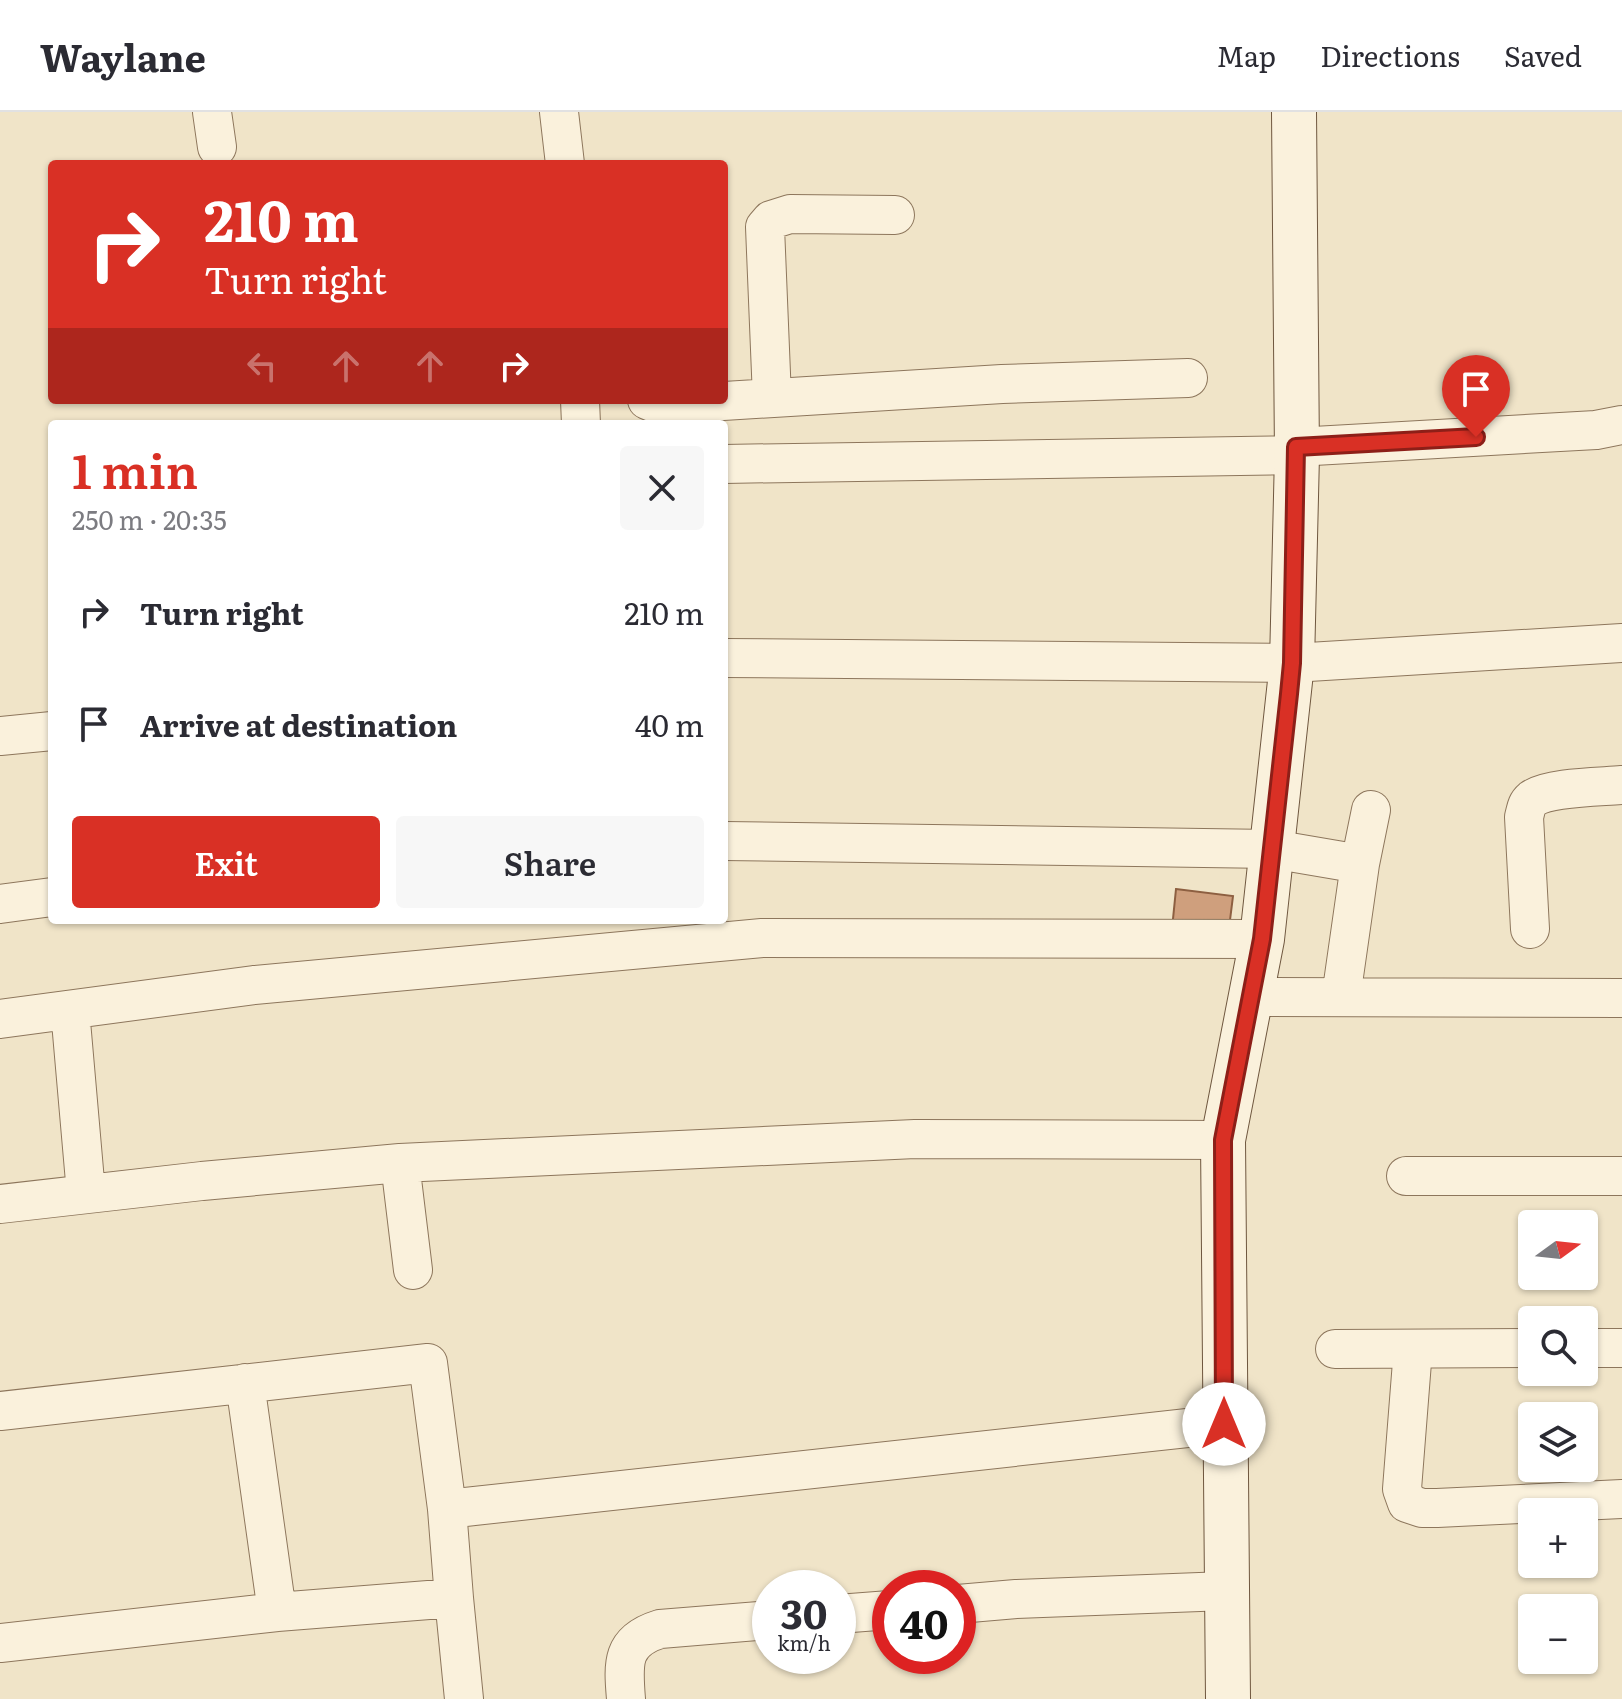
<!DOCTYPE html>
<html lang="en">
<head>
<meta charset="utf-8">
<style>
  :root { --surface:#fff; --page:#f7f7f7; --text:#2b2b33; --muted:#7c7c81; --line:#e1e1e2; --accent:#d93025 }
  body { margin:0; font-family:Literata,serif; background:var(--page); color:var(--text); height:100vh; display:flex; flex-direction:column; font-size:30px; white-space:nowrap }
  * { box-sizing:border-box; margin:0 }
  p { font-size:26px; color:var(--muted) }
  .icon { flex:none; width:44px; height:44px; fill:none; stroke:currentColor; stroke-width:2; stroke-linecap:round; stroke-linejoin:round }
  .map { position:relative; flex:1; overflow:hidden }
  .details { position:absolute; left:48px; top:308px; width:680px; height:504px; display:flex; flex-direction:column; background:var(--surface); border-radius:8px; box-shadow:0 2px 6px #0004 }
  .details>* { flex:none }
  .banner { position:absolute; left:48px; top:48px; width:680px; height:244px; border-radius:8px; box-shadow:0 2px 6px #0004; background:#d93025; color:#fff; overflow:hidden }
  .needle { width:52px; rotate:75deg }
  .tools { position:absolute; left:1518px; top:1098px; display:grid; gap:16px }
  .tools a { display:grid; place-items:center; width:80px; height:80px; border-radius:8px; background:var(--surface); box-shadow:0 2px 6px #0004; font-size:40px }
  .speed { position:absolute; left:752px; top:1458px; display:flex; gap:16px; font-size:40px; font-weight:700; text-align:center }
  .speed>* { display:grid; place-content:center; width:104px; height:104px; border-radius:50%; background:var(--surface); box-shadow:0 2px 6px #0004; line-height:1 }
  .speed small { font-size:20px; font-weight:400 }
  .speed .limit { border:12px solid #d22; background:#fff; color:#111 }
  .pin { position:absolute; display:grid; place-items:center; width:68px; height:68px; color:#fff; margin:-82px -34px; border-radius:50% 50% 50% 0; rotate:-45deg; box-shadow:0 0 8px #0007 }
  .pin .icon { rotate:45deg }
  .me { position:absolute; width:88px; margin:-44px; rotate:0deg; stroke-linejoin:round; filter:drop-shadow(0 0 6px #0008) }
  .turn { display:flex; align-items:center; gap:28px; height:168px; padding:0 24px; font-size:36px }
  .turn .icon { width:104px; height:104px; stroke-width:2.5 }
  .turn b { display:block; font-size:56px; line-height:68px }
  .lanes { display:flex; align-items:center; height:76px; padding:0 24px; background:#0003; justify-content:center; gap:40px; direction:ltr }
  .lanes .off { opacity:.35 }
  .round { display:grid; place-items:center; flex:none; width:84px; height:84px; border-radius:8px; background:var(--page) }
  .headline { display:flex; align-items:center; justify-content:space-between; height:136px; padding:0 24px }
  h1 { font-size:48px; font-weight:600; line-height:60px; color:var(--accent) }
  .primary-button { display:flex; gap:16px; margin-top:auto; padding:16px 24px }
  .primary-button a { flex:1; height:92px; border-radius:8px; background:var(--accent); color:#fff; font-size:32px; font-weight:600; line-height:92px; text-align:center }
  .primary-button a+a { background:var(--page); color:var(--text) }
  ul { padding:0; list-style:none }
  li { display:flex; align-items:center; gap:24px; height:112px; padding:0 24px }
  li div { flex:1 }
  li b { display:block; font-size:30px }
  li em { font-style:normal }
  header { display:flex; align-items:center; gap:48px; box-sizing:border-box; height:112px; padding:0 40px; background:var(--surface); border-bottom:2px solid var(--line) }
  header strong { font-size:38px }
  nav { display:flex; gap:44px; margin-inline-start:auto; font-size:28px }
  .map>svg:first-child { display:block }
</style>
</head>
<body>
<header>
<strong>Waylane</strong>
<nav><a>Map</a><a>Directions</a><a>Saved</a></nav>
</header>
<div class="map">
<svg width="1622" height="1587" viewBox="0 0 1622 1587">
  <rect width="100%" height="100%" fill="#f0e4c8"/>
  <path fill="#cf9f7d" stroke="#8d5f41" stroke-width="2" d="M1176,777L1233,784L1228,824L1172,817Z"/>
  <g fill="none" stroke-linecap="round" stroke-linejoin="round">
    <g stroke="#8d765c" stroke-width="40">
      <path id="street" d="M212,0L217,35
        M559,0L565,52
        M772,286L765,115L771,108L790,102L895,103
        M580,288L581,312
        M647,288L659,293L1002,272L1188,266
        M1296,335L1596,318L1622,313
        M724,352L1297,343
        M724,546L1292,551L1622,531
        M0,624L52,619
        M724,729L1272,737L1360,752
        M0,792L52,785
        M1530,817L1524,705C1526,698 1526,692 1532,687C1548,675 1600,675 1622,673
        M1252,885L1622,886
        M1341,885L1360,752L1371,698
        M70,898L86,1081
        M0,907L254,873L762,826L1262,827
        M400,1051L413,1158
        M1406,1064H1622
        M0,1092L202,1069L400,1051L915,1027L1223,1028
        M1584,1236H1622
        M1335,1237L1532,1236
        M1413,1237L1402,1377L1407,1391L1422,1396H1437L1622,1387
        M245,1271L277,1500
        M0,1299L428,1251L447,1397
        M454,1486L464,1587
        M958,1492L1016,1487L1226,1479
        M838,1502L890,1498
        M0,1531L277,1500L454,1486L447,1397L1224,1312
        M626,1587C623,1551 621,1529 660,1517L770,1508"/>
    </g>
    <g stroke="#6f573f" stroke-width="46">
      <path id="secondary" d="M1228,1587L1223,1028L1262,827L1292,551L1297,343L1294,0"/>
    </g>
    <use href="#street" stroke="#faf1dc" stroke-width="38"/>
    <use href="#secondary" stroke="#faf1dc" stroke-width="44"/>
  </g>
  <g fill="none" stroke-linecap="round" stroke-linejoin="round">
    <g stroke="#8d1f18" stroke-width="20">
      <path id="route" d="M1224,1312L1223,1028L1262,827L1289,582L1292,551L1296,335L1476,325"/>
    </g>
    <use href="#route" stroke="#d93025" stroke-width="14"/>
  </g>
</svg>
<div class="tools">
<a><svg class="needle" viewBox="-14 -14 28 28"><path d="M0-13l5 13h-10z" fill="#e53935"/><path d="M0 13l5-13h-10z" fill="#7c7c81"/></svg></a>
<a><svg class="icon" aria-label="search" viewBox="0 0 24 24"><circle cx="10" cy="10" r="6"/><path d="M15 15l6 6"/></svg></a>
<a><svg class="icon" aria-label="layers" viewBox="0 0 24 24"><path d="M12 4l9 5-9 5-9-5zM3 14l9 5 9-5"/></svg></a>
<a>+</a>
<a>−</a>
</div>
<div class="speed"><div>30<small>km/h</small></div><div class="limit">40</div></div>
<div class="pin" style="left:1476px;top:325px;background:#d93025"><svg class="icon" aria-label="arrive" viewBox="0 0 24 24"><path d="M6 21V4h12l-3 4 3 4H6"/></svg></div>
<svg class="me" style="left:1224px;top:1312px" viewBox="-20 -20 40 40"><circle r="19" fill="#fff"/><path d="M0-13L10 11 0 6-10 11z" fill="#d93025"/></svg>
<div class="banner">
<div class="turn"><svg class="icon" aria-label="right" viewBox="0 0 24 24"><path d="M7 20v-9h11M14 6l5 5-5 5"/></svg><div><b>210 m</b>Turn right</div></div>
<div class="lanes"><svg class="icon off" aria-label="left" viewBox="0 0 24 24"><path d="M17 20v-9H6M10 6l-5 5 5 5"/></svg><svg class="icon off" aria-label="ahead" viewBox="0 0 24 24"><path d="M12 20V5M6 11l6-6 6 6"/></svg><svg class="icon off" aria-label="ahead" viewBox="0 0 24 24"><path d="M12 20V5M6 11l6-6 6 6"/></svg><svg class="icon" aria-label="right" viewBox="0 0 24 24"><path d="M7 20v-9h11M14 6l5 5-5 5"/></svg></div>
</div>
<section class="details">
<div class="headline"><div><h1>1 min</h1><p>250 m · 20:35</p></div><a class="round"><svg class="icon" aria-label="close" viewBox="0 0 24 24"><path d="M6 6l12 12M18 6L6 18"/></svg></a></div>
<ul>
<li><svg class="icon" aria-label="right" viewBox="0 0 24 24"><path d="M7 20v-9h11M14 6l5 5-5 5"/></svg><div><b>Turn right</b></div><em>210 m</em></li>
<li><svg class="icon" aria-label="arrive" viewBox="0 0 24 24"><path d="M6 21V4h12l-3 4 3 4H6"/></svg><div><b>Arrive at destination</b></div><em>40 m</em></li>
</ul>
<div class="primary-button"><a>Exit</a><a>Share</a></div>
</section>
</div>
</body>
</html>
